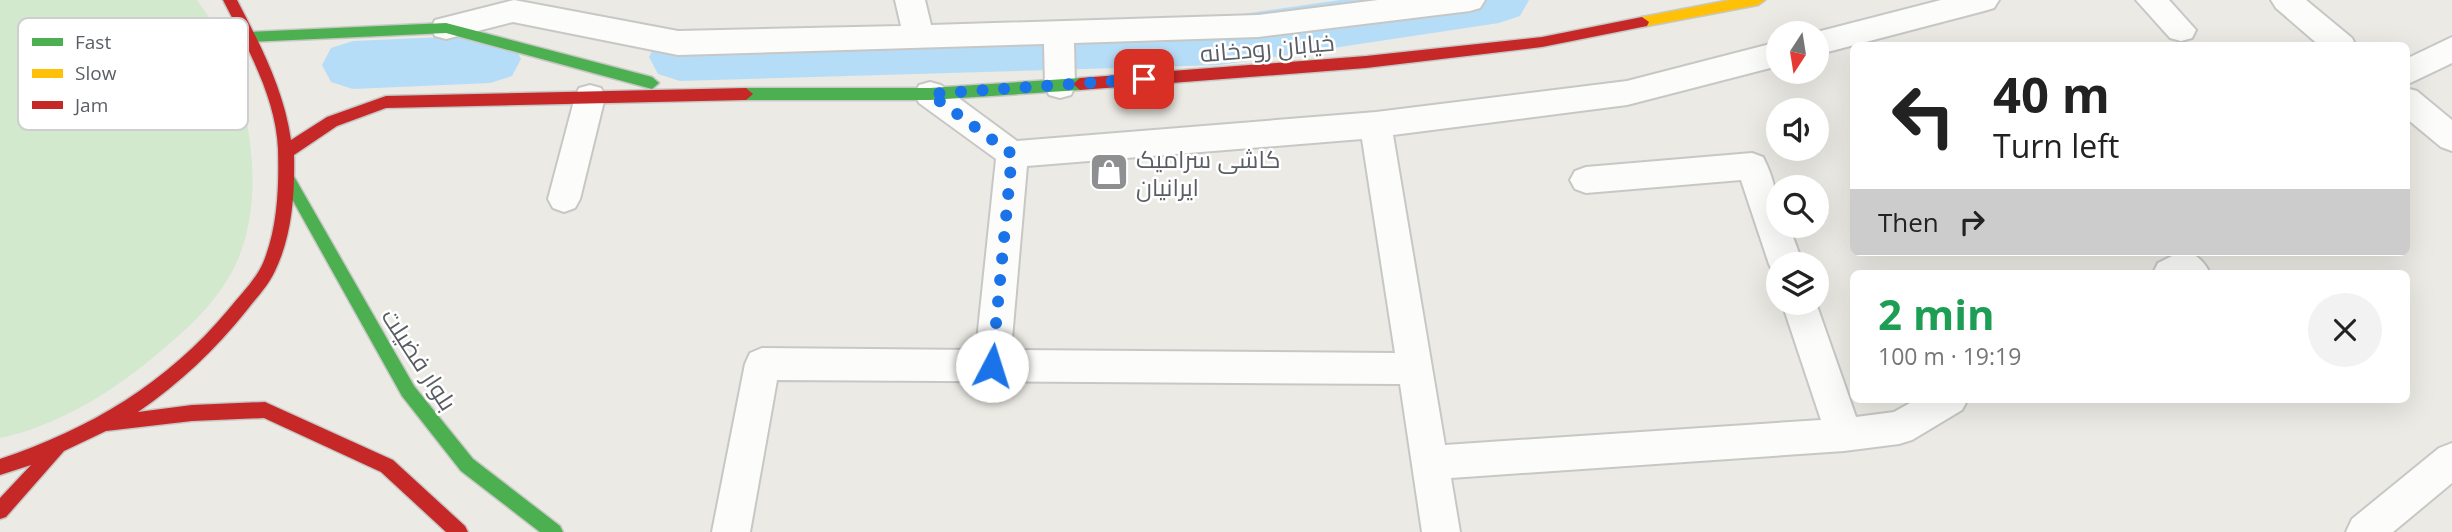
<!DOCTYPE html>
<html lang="en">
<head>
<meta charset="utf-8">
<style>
  :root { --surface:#fff; --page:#f2f2f2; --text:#222; --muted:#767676 }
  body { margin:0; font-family:"Open Sans",Cairo,sans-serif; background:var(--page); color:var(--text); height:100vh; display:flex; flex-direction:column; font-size:26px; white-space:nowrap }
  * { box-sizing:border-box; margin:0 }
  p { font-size:23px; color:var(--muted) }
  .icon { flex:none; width:38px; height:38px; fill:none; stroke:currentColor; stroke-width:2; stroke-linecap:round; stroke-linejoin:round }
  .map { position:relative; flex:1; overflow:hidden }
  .drawer { position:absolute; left:1850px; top:270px; width:560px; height:133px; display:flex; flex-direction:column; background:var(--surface); border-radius:10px; box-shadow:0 7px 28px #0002 }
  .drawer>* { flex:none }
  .banner { position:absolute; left:1850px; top:42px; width:560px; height:214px; border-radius:10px; box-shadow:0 7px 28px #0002; background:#fff; color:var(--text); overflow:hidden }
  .needle { width:46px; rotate:192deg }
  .tools { position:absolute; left:1766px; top:21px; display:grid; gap:14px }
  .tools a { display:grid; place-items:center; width:63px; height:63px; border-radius:50%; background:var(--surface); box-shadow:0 7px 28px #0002; font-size:35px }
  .pin { position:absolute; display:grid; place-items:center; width:60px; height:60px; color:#fff; margin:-30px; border-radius:14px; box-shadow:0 4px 10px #0006 }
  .me { position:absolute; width:77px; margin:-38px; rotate:5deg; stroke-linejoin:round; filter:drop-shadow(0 0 5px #0008) }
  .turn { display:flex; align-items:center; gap:24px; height:147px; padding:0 28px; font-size:32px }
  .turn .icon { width:91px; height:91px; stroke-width:2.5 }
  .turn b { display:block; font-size:49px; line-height:60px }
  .then { display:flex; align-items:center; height:66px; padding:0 28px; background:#0003; gap:14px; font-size:26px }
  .round { display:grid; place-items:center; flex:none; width:74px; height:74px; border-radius:37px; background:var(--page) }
  .overview { display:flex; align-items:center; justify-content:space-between; height:119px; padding:0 28px }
  h1 { font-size:42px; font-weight:700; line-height:52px; color:#1e9e55 }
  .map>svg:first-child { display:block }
</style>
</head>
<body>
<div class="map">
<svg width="2452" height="532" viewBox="0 0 2452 532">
  <rect width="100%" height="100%" fill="#ebeae4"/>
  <path fill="#d2e9ce" d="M0,0H197C205,12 214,23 220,36C251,105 270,208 229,277C209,311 179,336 149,361C107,395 54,427 0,438Z"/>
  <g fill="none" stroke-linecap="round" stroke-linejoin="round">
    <path fill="#b6ddf7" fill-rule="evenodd" d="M1340,0H1529L1520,16L1499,23L1220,65L680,81L658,74L649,57L658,40L680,33L1220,17Z
      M490,35L512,42L521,59L512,76L490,83L353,89L331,82L322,65L331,48L353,41Z"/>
    <g stroke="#c7c7c6" stroke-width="4">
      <path id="street" d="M514,0L678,31L901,26L895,0H925L931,25L1258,15L1378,0H1485L1480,8L1470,11L1258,37L1074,43L1075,86L1071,95L1060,98L1049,95L1045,86L1044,44L678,55L513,22L446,39L435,36L431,28L435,20Z
        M1941,0H1999L1994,8L1984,11L1816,55V33H1813Z
        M2136,0H2169L2196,30L2192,38L2181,41L2170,38Z
        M2271,0H2306L2352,38L2356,46H2320L2276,8Z
        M2452,37V63L2406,85V59Z
        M1778,42V66L1627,105L1393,135L1445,445L1821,420L1782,303H1816L1856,417L1894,412L1917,399H1968L1962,410L1912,440L1899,444L1844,451L1451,478L1460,532H1422L1400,384L777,380L750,532H712L745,364L750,353L762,348L976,350L996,159L919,103L915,94L919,85L930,82L941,85L1017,141L1376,112L1627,81ZM1362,139L1395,353L1011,350L1027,166Z
        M590,85L601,88L605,97L580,199L575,208L564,212L553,208L548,199L575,97L579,88Z
        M2406,88L2417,91L2452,120V151L2441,147L2406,118Z
        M1752,153L1763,157C1775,180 1778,200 1778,226H1789L1803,264H1778V275L1774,274L1769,264L1741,180L1586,193L1575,189L1570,180L1575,171L1586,167Z
        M2180,252C2195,252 2203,260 2210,273H2153L2158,263Z
        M2452,443V483L2393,532H2346L2352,519L2439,448Z"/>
    </g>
    <g stroke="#c7c8c6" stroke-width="3">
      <path id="fast" d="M446,23L652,77L659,83L652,89L446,33L249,42L242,37L249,32Z
        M1080,78L1087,84L1080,90L930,100H746L739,94L746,88H930Z
        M287,171L292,173L414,386L473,459L560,526L563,532H540L461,471L402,396L282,181L279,177L282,173Z"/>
    </g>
    <g stroke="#c7c8c6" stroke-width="3">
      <path id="slow" d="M1730,0H1765L1758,5L1642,27L1635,22L1642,17Z"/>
    </g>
    <g stroke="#c7c8c6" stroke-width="3">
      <path id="jam" d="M223,0H237C260,44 284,90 291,140L327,117L386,96L746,88L753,94L746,100L386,108L337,126L294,155C295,194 292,236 275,271C268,286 257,297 247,310C215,350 180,383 138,412L192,405L265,402L393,460L465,526L468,532H446L381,472L264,418L192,421L106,431L64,451L6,517L0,519V498L31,465L0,475V459C90,429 167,383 228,310C240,295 255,281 263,263C278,227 279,186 278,149C276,97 246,45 223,0Z
        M1642,17L1649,22L1647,26L1542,47L1366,68L1080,90L1073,84L1080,78L1366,56L1542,37Z"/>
    </g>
    <use href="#street" fill="#fcfcfb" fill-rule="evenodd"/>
    <use href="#fast" fill="#4caf50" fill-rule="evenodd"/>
    <use href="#slow" fill="#ffc107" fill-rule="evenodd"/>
    <use href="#jam" fill="#c62828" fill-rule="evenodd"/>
  </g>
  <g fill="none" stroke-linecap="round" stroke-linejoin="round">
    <path stroke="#1a73e8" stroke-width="12" stroke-dasharray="0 21.6" d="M992,366L1012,154L930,94L1144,79"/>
  </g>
  <defs>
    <g id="shop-square" transform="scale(2.0125)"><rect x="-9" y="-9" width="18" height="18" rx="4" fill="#8d8f91" stroke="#fff"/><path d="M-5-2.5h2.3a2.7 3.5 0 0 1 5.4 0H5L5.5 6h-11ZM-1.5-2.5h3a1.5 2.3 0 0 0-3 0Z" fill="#fff"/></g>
  </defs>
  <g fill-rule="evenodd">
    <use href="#shop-square" x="1109" y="172"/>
  </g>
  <g text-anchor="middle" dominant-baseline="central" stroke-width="5" stroke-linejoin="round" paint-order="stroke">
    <g font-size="24" fill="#5a5e64" stroke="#fff">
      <text transform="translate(1267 47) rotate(-5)">خیابان رودخانه</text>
      <text transform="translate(420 359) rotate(57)">بلوار فضیلت</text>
    </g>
    <g font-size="24" fill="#5a5e64" stroke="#fff" text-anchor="start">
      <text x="1136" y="158">کاشی سرامیک<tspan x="1136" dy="28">ایرانیان</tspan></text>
    </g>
  </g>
  <rect x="18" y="18" width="230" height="112" rx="10" fill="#fff" stroke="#cecfd0" stroke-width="2"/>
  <rect x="32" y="38" width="31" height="8" fill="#4caf50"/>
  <rect x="32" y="69" width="31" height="9" fill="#ffc107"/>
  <rect x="32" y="101" width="31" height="8" fill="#c62828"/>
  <g font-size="19" fill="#5a5e64">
    <text x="75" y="49">Fast</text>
    <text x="75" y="80">Slow</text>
    <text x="75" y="112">Jam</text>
  </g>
</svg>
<div class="tools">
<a><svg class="needle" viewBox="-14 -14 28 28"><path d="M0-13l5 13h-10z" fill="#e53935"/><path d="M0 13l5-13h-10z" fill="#767676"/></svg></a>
<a><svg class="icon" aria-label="sound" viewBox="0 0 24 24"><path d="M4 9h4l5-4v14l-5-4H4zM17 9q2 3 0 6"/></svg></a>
<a><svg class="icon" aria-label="search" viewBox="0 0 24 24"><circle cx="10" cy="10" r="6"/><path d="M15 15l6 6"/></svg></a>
<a><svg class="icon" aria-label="layers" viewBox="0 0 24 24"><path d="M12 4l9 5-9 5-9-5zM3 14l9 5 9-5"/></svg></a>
</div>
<div class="pin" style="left:1144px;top:79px;background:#d93025"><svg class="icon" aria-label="arrive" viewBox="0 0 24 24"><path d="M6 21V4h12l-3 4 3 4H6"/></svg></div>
<svg class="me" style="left:992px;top:366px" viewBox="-20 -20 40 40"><circle r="19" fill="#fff"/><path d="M0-13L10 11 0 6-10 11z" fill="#1a73e8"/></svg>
<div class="banner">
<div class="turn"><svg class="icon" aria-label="left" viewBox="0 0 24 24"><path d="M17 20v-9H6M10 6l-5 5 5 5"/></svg><div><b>40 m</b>Turn left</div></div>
<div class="then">Then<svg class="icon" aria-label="right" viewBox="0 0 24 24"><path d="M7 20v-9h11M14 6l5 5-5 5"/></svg></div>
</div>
<section class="drawer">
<div class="overview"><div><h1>2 min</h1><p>100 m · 19:19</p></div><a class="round"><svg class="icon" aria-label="close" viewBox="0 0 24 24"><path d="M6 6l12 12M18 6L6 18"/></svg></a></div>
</section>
</div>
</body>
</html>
